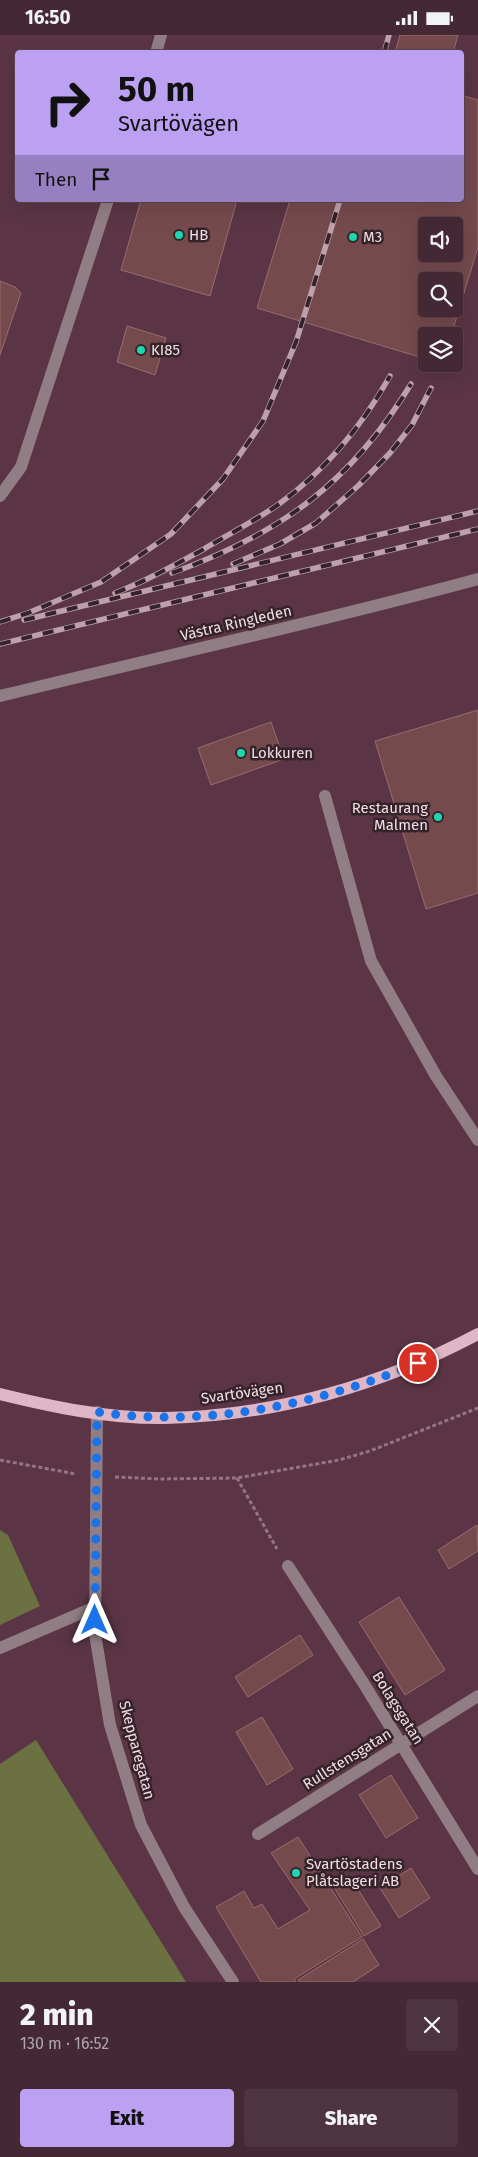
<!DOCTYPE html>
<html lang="en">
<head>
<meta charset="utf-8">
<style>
  :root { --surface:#442834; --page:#4e3440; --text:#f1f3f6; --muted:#afa6ac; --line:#5c444f; --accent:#bca0f2 }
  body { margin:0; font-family:"Fira Sans",sans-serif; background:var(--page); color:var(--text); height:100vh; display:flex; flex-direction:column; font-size:19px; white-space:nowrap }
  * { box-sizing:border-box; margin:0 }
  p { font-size:16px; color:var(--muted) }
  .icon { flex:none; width:28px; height:28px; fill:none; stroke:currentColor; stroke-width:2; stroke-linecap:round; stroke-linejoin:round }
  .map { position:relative; height:1947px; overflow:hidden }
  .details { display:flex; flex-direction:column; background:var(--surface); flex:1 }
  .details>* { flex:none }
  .hud { position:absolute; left:15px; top:15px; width:449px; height:152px; border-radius:5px; box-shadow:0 5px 20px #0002,0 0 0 1px var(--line); background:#bca0f2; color:#111; overflow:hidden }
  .buttons { position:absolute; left:418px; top:182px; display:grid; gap:10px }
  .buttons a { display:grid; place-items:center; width:45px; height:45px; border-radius:5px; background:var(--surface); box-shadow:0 5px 20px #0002,0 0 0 1px var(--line); font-size:25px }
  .pin { position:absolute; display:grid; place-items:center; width:42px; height:42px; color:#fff; margin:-21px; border:2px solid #fff; border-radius:50%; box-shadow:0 1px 5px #0007 }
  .me { position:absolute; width:55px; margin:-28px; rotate:0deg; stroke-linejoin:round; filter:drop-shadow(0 0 4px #0008) }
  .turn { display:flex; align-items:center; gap:18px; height:105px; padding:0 20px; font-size:22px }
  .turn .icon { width:65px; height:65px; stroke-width:2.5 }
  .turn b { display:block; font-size:35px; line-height:42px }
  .then { display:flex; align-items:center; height:48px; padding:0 20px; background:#0003; gap:10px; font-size:19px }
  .round { display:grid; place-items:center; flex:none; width:52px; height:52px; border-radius:5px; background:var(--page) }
  .headline { display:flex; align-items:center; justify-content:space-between; height:85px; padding:0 20px }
  h1 { font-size:30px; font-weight:800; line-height:38px }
  .action { display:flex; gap:10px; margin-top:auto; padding:10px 20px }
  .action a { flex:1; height:58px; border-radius:5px; background:var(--accent); color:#111; font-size:20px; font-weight:800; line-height:58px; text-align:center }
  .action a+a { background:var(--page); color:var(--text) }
  .status { display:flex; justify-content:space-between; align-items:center; height:35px; padding:0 25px; background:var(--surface); direction:ltr }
  .status svg { height:14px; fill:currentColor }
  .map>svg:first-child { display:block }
</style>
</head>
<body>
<div class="status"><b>16:50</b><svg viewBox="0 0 49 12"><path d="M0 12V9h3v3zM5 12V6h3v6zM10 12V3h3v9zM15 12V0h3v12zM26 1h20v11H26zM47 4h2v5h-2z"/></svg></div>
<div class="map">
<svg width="478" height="1947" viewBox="0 0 478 1947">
  <rect width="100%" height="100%" fill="#5b3545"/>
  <path fill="#6c7142" d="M0,1495L8,1500L40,1571L0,1590Z
    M36,1705L186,1947H0V1729Z"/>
  <path fill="#744a4d" stroke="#996c6f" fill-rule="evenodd" d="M400,0H458L453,18H395Z
    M461,60L478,65V212L451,301H426V324L257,273L290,165H461ZM426,191H454V219H426ZM426,246H454V274H426Z
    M141,165H237L210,261L121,235Z
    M0,246L15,252L21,258L0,320Z
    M127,291L166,303L155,340L117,327Z
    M478,675V858L426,874L375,706Z
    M271,687L284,724L211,750L198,713Z
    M477,1490L478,1516L449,1534L438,1515Z
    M399,1562L445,1635L405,1660L359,1587Z
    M300,1600L313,1620L248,1662L235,1642Z
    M262,1682L293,1734L267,1750L236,1697Z
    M391,1740L418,1783L386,1803L359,1760Z
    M298,1802L362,1902L294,1944L296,1947H261L216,1872L244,1856L254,1873L262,1869L278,1894L310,1875L271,1818Z
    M411,1833L430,1863L399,1883L380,1853Z
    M351,1843L381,1891L364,1901L335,1854Z
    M363,1904L379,1930L353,1947H299L298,1945Z"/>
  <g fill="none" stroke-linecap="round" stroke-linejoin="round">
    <path stroke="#967583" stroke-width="3" stroke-dasharray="4 2.5" stroke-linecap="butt" d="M0,1425L76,1439
      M115,1442L160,1444L237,1443L339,1425L370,1416L478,1373
      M237,1443L277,1514"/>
    <path stroke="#917e85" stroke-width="12" d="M156,18L161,0
      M0,461L21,432L108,165
      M0,661C159,622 320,587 478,544
      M325,761L371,926L436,1041L478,1105
      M97,1377L95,1599L110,1690L141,1790L184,1872L233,1947
      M288,1531L364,1649L478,1834
      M0,1613L95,1572
      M258,1799L478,1661"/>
    <path stroke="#deb6c5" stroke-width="12" d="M0,1359C53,1372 110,1384 165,1383C275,1381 382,1350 478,1299"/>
    <g stroke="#bda0ac" stroke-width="5.5">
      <path id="rail" d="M384,18L389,0
        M233,529L280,509L316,488L358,451L390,418L412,390L431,353
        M172,538C280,499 351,448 411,349
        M115,558C146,546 175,530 204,514C229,499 255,486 279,469C326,435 362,391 390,341
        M24,585L478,476
        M0,587L28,578L101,547L171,499L223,444L263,386L296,307L340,165
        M0,609L478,494"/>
    </g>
    <use href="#rail" stroke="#35232a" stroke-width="4" stroke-dasharray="11" stroke-linecap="butt"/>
  </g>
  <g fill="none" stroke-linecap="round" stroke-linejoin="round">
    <path stroke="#1a73e8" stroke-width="9" stroke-dasharray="0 16.2" d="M95,1585L97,1377C205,1393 318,1370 418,1328"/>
  </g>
  <g fill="#1ed5b1" stroke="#35232a" stroke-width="2">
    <circle cx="179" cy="200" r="5"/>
    <circle cx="353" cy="202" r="5"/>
    <circle cx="141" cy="315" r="5"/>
    <circle cx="241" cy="718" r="5"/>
    <circle cx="438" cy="782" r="5"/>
    <circle cx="296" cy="1838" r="5"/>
  </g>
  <g text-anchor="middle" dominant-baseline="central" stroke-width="5" stroke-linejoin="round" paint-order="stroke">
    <g font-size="15" fill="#f4dce5" stroke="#35232a" text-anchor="start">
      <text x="189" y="200">HB</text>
      <text x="363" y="202">M3</text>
      <text x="151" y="315">KI85</text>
      <text x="251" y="718">Lokkuren</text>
      <text x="428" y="773" text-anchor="end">Restaurang<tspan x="428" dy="17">Malmen</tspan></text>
      <text x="306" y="1829">Svartöstadens<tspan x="306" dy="17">Plåtslageri AB</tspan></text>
    </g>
    <g font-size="15" fill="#f4dce5" stroke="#35232a">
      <text transform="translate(236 588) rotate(-13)">Västra Ringleden</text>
      <text transform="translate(242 1358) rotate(-8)">Svartövägen</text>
      <text transform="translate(398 1673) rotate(58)">Bolagsgatan</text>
      <text transform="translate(137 1715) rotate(75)">Skepparegatan</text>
      <text transform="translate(347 1724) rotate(-32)">Rullstensgatan</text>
    </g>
  </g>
</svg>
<div class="buttons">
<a><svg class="icon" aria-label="sound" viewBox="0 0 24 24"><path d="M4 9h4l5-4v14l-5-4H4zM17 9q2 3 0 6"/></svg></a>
<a><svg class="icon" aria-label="search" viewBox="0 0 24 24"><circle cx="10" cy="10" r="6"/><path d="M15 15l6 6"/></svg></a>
<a><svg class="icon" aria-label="layers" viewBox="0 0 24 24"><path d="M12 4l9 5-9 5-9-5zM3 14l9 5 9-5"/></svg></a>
</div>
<div class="pin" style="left:418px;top:1328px;background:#d93025"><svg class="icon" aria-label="arrive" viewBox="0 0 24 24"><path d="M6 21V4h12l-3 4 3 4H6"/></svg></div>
<svg class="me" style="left:95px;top:1585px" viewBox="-20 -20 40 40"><path d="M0-17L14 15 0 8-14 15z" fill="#1a73e8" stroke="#fff" stroke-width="4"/></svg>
<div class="hud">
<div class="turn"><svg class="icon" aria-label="right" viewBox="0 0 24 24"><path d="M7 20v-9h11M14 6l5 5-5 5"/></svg><div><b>50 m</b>Svartövägen</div></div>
<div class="then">Then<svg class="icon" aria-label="arrive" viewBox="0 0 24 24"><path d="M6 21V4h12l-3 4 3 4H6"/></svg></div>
</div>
</div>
<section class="details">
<div class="headline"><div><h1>2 min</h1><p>130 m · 16:52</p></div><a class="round"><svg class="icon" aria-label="close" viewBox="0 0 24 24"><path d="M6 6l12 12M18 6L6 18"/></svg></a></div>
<div class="action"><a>Exit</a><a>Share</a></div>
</section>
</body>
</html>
